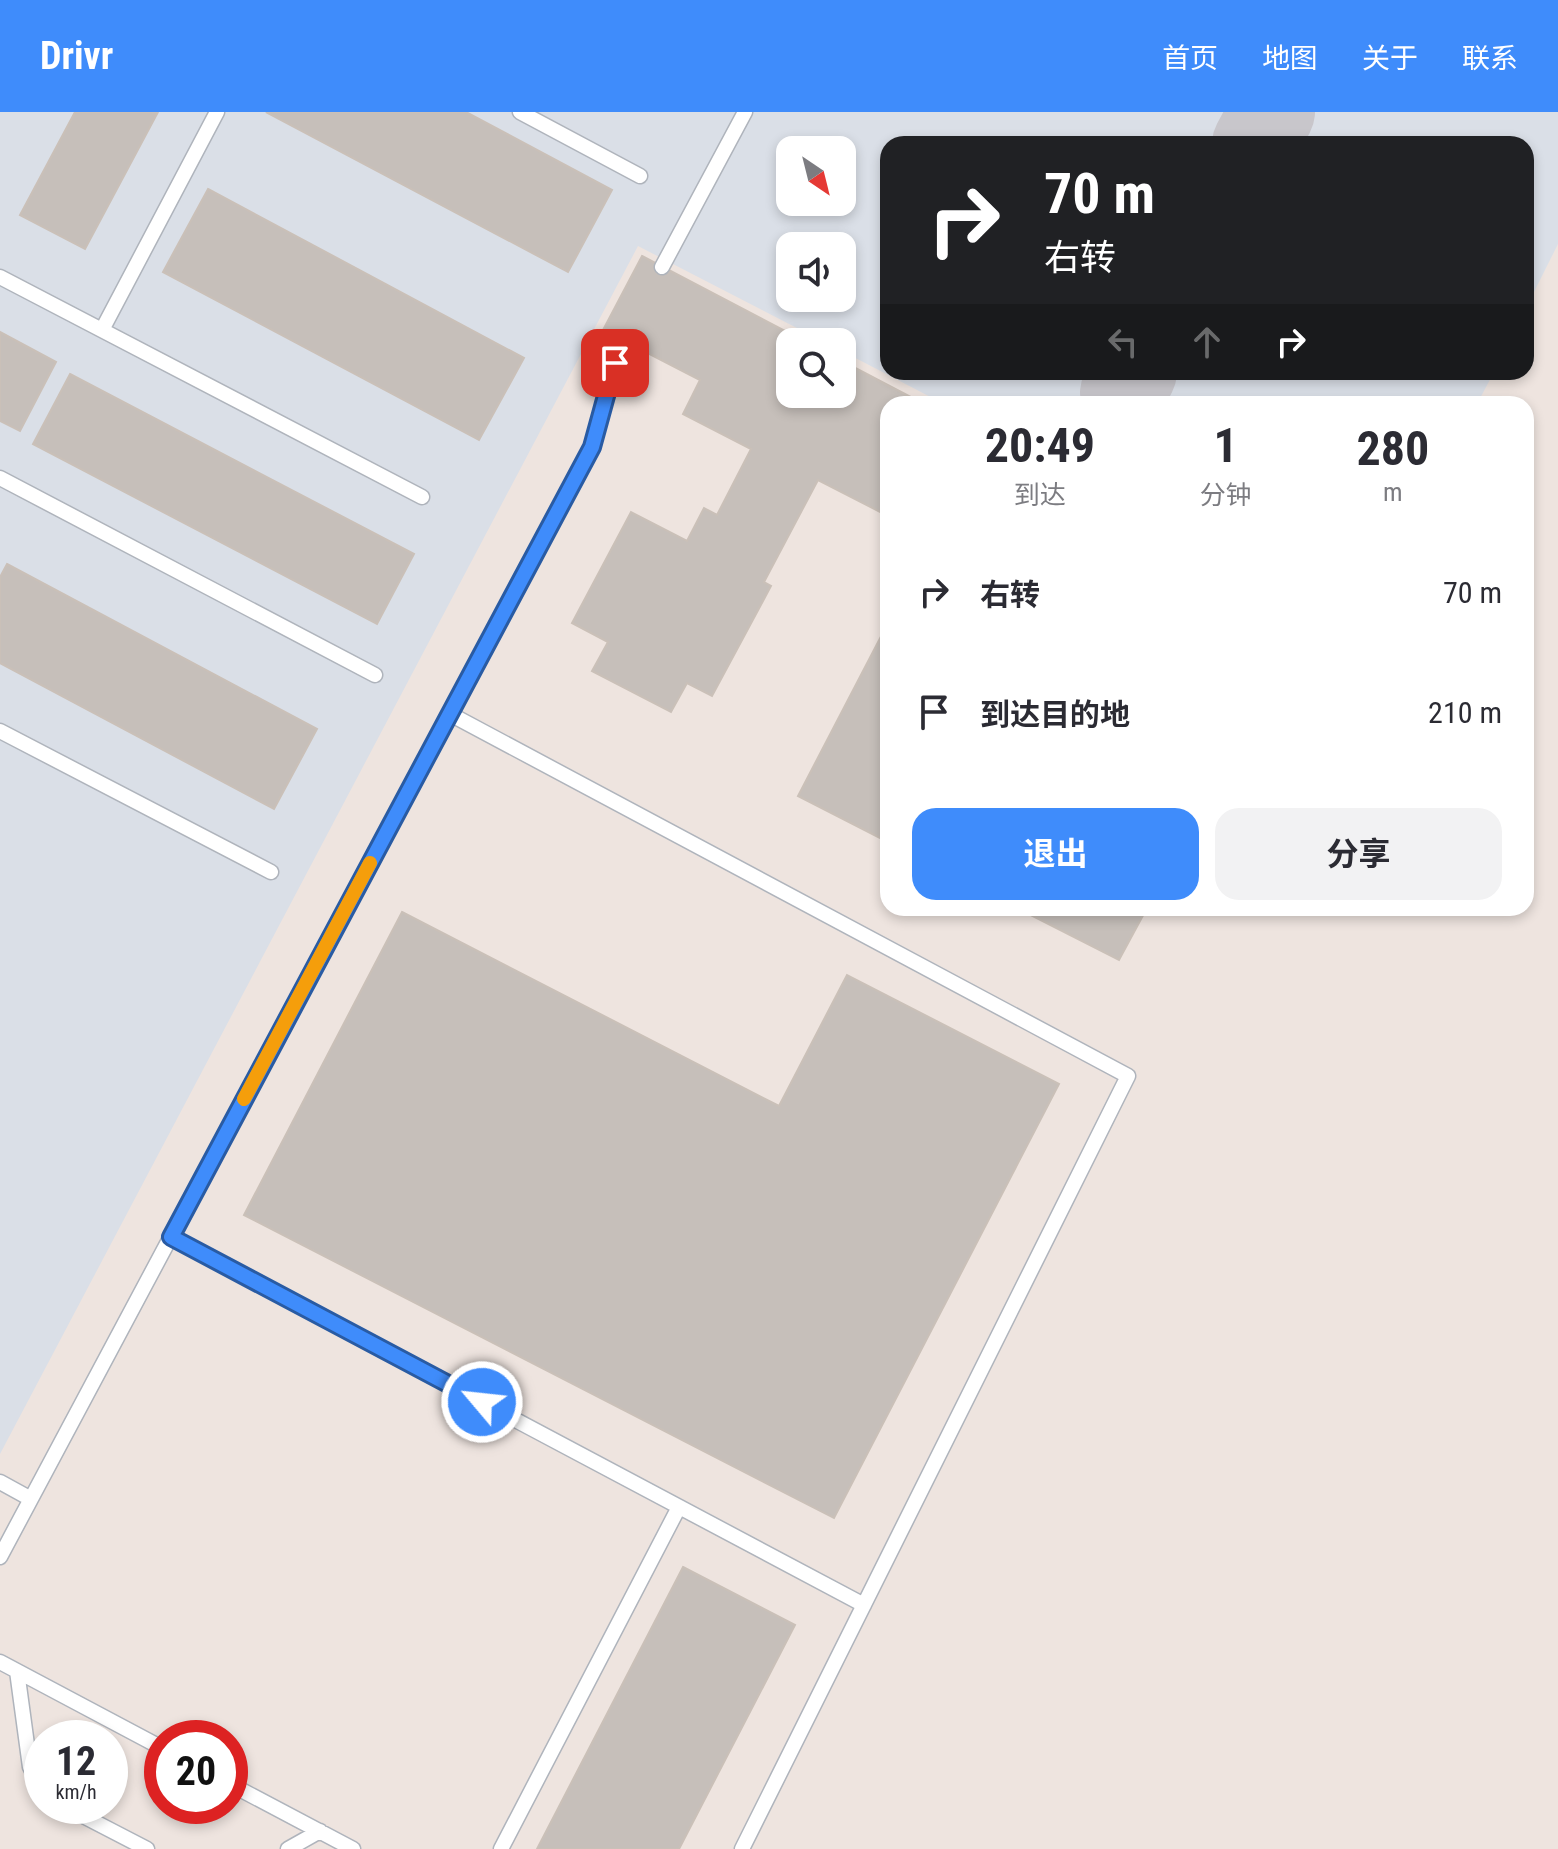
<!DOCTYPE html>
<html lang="zh">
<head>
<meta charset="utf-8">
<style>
  :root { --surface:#fff; --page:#f2f2f3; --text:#2b2b33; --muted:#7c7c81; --accent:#3f8cfb }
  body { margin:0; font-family:"Roboto Condensed","Noto Sans SC",sans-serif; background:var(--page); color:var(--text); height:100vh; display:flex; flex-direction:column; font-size:30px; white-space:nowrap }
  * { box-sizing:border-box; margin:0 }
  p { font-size:26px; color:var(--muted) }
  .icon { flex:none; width:44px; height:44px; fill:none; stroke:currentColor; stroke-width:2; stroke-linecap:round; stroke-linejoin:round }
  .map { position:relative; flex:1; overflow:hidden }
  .panel { position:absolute; left:880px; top:284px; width:654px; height:520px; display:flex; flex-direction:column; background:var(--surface); border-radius:24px; box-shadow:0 4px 12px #0003 }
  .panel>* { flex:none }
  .guide { position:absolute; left:880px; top:24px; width:654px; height:244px; border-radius:24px; box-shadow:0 4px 12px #0003; background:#202124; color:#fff; overflow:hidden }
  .needle { width:52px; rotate:145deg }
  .tools { position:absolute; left:776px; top:24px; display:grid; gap:16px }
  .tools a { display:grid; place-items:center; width:80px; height:80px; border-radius:16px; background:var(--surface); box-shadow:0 4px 12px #0003; font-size:40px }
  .speed { position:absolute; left:24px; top:1608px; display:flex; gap:16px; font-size:40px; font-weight:700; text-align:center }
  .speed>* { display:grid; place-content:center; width:104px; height:104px; border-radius:50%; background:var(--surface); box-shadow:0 4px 12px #0003; line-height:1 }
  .speed small { font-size:20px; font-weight:400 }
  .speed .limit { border:12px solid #d22; background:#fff; color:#111 }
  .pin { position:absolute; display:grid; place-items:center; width:68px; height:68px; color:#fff; margin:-34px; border-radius:16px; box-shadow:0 4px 12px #0006 }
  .me { position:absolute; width:88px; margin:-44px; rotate:298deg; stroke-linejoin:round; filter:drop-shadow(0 0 6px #0008) }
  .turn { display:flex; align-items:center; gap:28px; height:168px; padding:0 32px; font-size:36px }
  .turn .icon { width:104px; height:104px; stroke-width:2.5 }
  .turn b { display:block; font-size:56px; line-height:68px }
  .lanes { display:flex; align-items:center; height:76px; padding:0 32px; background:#0003; justify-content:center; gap:40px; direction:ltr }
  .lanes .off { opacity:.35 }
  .eta { display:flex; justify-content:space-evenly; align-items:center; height:136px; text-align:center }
  .eta b { font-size:48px; font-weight:700; line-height:56px }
  .action { display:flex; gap:16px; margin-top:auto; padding:16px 32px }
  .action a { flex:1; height:92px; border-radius:24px; background:var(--accent); color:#fff; font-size:32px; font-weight:700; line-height:92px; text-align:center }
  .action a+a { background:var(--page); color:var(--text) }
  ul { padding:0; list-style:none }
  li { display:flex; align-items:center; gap:24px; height:120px; padding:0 32px }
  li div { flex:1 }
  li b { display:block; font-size:30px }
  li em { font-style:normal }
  header { display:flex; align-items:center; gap:48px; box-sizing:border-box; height:112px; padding:0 40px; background:var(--accent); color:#fff }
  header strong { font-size:38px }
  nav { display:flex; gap:44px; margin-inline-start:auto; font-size:28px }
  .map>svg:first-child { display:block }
</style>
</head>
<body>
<header>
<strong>Drivr</strong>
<nav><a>首页</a><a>地图</a><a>关于</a><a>联系</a></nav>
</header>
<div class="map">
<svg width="1558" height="1737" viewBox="0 0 1558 1737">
  <rect width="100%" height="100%" fill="#eee4df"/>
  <path fill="#dadfe7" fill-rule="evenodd" d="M0,0H1558V132L1526,196V32H888V260H1494L1477,292H944L842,239V230H824L638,134L0,1342ZM790,38H842V90H790ZM790,134H842V186H790Z"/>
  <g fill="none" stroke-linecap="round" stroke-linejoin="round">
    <path stroke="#c8c6cb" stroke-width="86" d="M1255,32L1272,0
      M1123,281L1134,260"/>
  </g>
  <path fill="#c6bfba" stroke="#cac0b8" stroke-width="2" d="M75,0H158L85,137L20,103Z
    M266,0H466L612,78L568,160Z
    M208,77L524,246L479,328L163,160Z
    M642,144L806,230H790V282H842V249L924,292H888V404L818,368L764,470L771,474L712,584L687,571L671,600L592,559L608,530L572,511L631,400L687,429L704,396L717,403L751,337L683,302L700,268L603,218Z
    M0,220L56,250L20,319L0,309Z
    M70,262L414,442L377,512L33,332Z
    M7,452L317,617L274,697L0,551V465Z
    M888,511V730L798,684Z
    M1017,796H1147L1119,848Z
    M402,800L779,994L847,863L1059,972L834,1406L244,1103Z
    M683,1455L795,1513L679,1737H537Z"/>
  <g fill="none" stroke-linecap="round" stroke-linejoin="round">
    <g stroke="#afb4bc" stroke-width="17">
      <path id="lane" d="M520,0L640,64
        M662,155L745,0
        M0,165L422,385
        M102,218L217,0
        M0,366L375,563
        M450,602L1128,964L742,1737
        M0,619L271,760
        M171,1125L864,1493
        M0,1370L31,1387
        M0,1445L592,335L623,228
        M0,1550L162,1636
        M17,1559L30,1655L42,1677
        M230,1672L353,1737
        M64,1694L147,1737
        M288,1737L320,1719
        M501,1737L679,1395"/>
    </g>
    <use href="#lane" stroke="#fff" stroke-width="14"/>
  </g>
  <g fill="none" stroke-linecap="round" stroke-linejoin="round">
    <g stroke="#295ba3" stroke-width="20">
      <path id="route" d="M482,1290L171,1125L592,335L615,251"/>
    </g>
    <use href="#route" stroke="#3f8cfb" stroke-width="14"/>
    <path stroke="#f59e0b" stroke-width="14" d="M244,987L370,751"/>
  </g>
</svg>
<div class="tools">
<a><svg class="needle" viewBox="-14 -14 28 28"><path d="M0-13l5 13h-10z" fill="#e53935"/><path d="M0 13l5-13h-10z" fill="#7c7c81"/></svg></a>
<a><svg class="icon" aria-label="sound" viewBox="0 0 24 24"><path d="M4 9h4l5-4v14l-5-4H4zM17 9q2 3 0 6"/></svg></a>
<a><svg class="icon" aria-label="search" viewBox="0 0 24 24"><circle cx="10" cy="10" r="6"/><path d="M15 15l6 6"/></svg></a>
</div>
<div class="speed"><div>12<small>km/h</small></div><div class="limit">20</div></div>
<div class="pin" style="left:615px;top:251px;background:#d93025"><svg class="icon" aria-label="arrive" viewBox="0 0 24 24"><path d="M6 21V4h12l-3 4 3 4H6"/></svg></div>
<svg class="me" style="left:482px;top:1290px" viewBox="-20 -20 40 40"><circle r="17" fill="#3f8cfb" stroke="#fff" stroke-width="3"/><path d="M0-11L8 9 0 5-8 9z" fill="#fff"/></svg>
<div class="guide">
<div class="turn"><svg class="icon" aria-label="right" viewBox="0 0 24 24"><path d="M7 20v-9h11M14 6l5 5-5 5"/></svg><div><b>70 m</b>右转</div></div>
<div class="lanes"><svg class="icon off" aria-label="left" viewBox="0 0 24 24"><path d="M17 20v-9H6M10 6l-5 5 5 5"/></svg><svg class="icon off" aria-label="ahead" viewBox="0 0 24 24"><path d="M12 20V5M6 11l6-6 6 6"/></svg><svg class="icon" aria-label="right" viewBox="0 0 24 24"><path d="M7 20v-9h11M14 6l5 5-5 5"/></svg></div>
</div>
<section class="panel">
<div class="eta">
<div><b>20:49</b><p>到达</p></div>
<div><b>1</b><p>分钟</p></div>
<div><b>280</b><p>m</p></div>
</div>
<ul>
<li><svg class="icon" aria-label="right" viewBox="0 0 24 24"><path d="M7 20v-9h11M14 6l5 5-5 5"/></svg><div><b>右转</b></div><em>70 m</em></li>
<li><svg class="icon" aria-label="arrive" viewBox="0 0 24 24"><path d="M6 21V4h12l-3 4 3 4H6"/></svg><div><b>到达目的地</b></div><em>210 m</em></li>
</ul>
<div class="action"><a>退出</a><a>分享</a></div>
</section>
</div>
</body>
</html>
